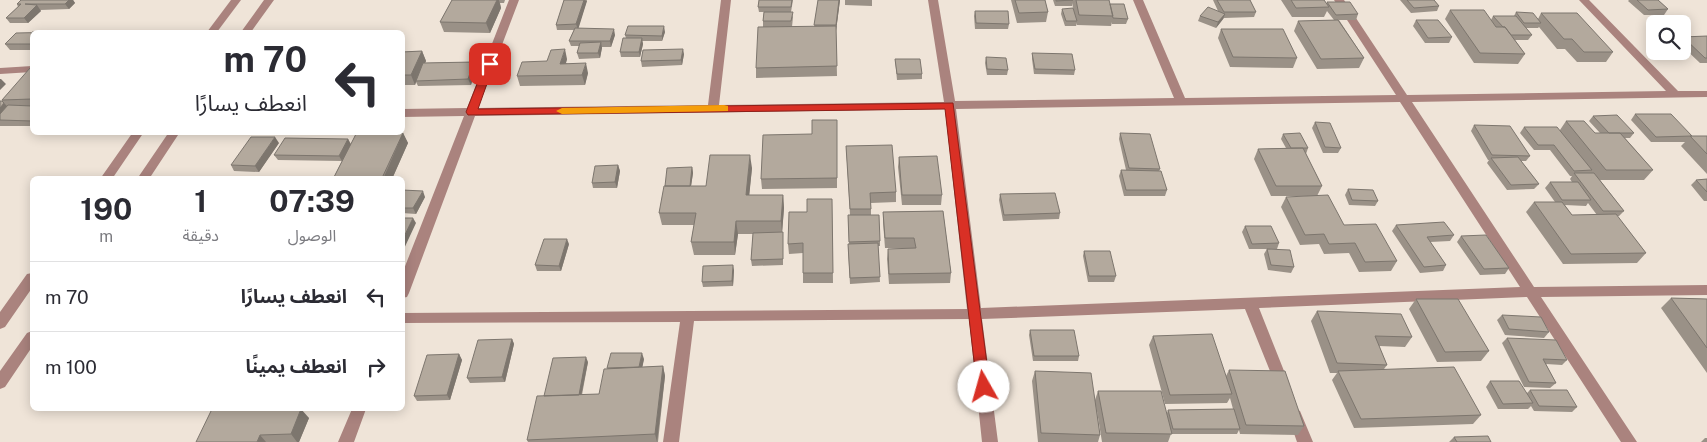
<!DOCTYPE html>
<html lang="ar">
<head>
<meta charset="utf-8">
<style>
  :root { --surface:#fff; --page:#f7f7f7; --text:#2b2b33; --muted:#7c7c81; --line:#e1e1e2 }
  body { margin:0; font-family:"Public Sans","Noto Sans Arabic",sans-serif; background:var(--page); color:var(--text); direction:rtl; height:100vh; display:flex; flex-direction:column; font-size:19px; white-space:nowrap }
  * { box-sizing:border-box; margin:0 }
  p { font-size:16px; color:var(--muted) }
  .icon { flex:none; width:28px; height:28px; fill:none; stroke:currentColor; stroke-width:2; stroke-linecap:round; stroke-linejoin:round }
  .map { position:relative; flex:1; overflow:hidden; direction:ltr }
  .sheet { position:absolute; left:30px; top:176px; width:375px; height:235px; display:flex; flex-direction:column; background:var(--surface); border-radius:8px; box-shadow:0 2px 12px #0003; direction:rtl }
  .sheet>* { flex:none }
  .top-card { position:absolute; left:30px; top:30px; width:375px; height:105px; border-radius:8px; box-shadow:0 2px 12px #0003; direction:rtl; background:#fff; color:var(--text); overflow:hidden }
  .tools { position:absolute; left:1646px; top:15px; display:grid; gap:10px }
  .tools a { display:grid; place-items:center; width:45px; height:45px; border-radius:8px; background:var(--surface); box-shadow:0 2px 12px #0003; font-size:25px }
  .pin { position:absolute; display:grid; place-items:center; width:42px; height:42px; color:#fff; margin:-21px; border-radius:10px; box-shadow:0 2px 8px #0006 }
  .me { position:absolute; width:55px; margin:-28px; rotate:353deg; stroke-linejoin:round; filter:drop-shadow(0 0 4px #0008) }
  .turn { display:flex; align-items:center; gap:18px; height:105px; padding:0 15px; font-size:22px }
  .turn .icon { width:65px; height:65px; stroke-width:2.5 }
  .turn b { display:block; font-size:35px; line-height:42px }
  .eta { display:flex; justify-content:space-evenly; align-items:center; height:85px; text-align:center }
  .eta b { font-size:30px; font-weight:700; line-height:35px }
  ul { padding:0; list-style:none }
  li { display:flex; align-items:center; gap:15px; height:70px; padding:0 15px; border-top:1px solid var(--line) }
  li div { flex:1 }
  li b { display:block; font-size:19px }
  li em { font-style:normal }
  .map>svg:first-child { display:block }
</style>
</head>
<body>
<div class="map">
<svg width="1707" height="442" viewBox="0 0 1707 442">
  <rect width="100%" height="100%" fill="#efe4d8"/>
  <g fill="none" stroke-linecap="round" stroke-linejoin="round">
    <path fill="#aa837e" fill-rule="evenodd" d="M509,0H519L478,108L708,105L721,0H731L719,105L944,102L928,0H938L955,101L1174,98L1133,0H1143L1185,98L1396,95L1334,0H1344L1407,95L1666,91L1579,0H1589L1678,91H1707V97L1412,102L1534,287L1707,285V295L1541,297L1637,442H1621L1527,297L1259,308L1290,386L1288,390L1283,392L1278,390L1276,386L1245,309L982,319L998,442H982L969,319L694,321L679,442H663L680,322L402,323V313L967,309L945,109L475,116L409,293L407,297L402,298V274L464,116L402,117V109L467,108ZM1400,102L1520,287L981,308L956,109Z
      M32,66V72L0,74V68Z
      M352,409H366L354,442H338Z
      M1295,409L1300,411L1313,442H1297L1288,416L1290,411Z"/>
    <path fill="#aa837e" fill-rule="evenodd" d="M231,0H241L217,32H207Z
      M264,0H274L251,32H241Z
      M133,132H144L112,179H100Z
      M169,132H180L149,179H137Z
      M32,273V288L5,327L0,329V312L27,274Z
      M32,331V347L5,387L0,389V371L27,333Z"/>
  </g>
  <path fill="#9a9187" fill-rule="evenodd" d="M21,0H73L75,3L69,9L40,10L41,11L28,23H10L6,18L18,7L17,4Z
    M452,0H505L504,3H500L501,8L490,33L444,32L440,22Z
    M564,0H587L578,28L615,35L611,47H602L600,58L579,59L577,53L579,46H571L569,41L574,30H557L556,25Z
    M759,0H793L791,12L793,17L792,27H763V21L764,12H759L758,7Z
    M818,0H840L836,31L837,76L756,78V68L814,27Z
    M845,0H872V6L845,5Z
    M1011,0H1045L1048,12L1046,22L1017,23Z
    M1053,0H1109L1110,4L1128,19L1126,24H1112V22L1111,26L1077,25V23L1076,26H1065L1061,14L1062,9L1074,12L1072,3V6H1055Z
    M1213,0H1250L1256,12L1254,17L1224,18L1216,28L1198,21L1200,16L1218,11Z
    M1281,0H1324L1327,4V2L1358,14L1356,20H1339L1364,58L1359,68L1317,69L1294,31L1298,21L1334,20L1327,11L1324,17H1292Z
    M1400,0H1434L1439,6L1437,11L1411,13Z
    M1629,0H1658L1668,9L1664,15H1644L1628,1Z
    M1450,10L1491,20L1493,16H1514L1516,12L1538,19L1541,13L1613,52L1606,62H1577L1565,49H1557L1539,27L1538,28H1526L1532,35L1528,40H1515L1525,54L1518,64L1474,63L1445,19Z
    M975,11L1009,24L1008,29H975L974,16Z
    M1416,20L1452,37L1449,43H1425L1413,26Z
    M1221,29L1297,58L1293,68L1230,67L1218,38Z
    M32,32V50H10L5,44L16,33L62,32H63Z
    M665,32L662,41H642L643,44L640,57H621L620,52L626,38L625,35Z
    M1707,36V63H1700L1682,46L1683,37Z
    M422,51L426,61L425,63L474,62L476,68L471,85L418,86L416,82L415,85H402V52Z
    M1032,53L1075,70L1074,75L1034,74L1032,59Z
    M684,54L682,65L642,67L641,61Z
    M986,57L1008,70L1007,75H987L985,63Z
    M567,59L566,63L588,73L585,85L520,86L517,76L547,61Z
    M895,59L922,74V79L897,80Z
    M32,68V126H0V101H2V100Z
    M1635,114L1692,136H1707V174L1681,146L1685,142H1651L1631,120Z
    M1593,116L1634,133L1630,138H1625L1653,170L1644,180H1600L1624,211L1619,216H1617L1646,253L1637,263L1563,264L1526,212L1534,202H1555L1545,188L1550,182H1572L1570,179L1572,176H1570L1550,150H1534L1520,133L1524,127L1560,130L1566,121L1595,133H1600L1589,121ZM1588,203L1597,215H1572L1565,205L1586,206Z
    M837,120V188L762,189L761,179L812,134Z
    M1315,122L1341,148L1338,153H1323L1312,128Z
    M1474,125L1530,156L1526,161H1521L1539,184L1534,189L1507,190L1487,163L1489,160H1488L1471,131Z
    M403,133L408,143L392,179H333L342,161L278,160L274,155L348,139L351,144Z
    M1120,133L1160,169L1159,171L1167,190L1165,196H1124L1119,176L1121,170H1126L1119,139Z
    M1283,134L1308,148L1306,154L1322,186L1317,196H1271L1254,159L1258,149L1286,148L1281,139Z
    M279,143L259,172L234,171L231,165Z
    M846,146L896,192V202L871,203V215L880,241V246H878L880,282L850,284L848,249L849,244L848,215H850Z
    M899,157L942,195L941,205H902L898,167Z
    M618,165L620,171L617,188H593L592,183Z
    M692,167L693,173L691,186H706L752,168L749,195H783L784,208L782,232L783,238V265L752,266L751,260L753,234H738L735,255H694L691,242L694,225H662L659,213Z
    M1707,179V201H1704L1691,185L1696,180Z
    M1348,189L1378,201L1375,206L1349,205L1345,195Z
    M402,190L425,197L416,214L402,213Z
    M1000,194L1060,213L1059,219L1003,221L999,200Z
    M1286,197L1344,225L1397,261L1391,271L1359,272L1349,253L1324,254L1319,244L1300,245L1281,207Z
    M832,199L833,283H803V253L789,254L788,244L807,212Z
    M943,211L951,273L950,283L889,284L887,259L888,249L914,248H885L883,222V212Z
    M1396,225L1454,235L1450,241L1430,242L1446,265L1443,271L1420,273L1392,231Z
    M1245,226L1279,243L1277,249H1269L1294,267L1291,273L1268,270L1264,254L1267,249H1249L1242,232Z
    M1461,236L1509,268L1505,274L1480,275L1457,242Z
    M569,244L561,271H537L535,265Z
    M1084,251L1116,276L1114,282H1088L1083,256Z
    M734,270L733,286L703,287L702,282Z
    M1671,298L1707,299V373L1661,308Z
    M1416,299L1489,351L1481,361L1437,362L1409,309Z
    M1317,311L1412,337L1405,347L1379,346L1387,365L1384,369L1481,415L1473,424L1354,428L1332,380L1337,373H1330L1311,321Z
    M1502,315L1549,332L1544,338L1505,335L1497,320Z
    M1030,330L1079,356L1078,361H1033L1029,335Z
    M1153,336L1226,376L1229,370L1304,426L1298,435L1240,434L1239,430L1237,434H1171L1168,442H1102L1096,405L1100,435L1098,442H1038L1032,381L1035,371L1095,400L1098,391L1167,413L1168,410L1233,409L1230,398L1227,403L1165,404L1149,345Z
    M1507,338L1567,360L1562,365L1546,364L1556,383L1550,388L1524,387L1502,343Z
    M512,339L514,344L505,382L470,383L467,378Z
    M459,354L462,360L450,400L417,401L414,396Z
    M644,359L642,367L663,366L665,376L658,442H528L527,440L544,396L588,362L582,395L599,394L608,369L607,368Z
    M1490,381L1527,393L1530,390L1577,407L1572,412L1534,411L1531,406L1528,409H1498L1486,387Z
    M285,409L309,418L299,442H196Z
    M1454,437L1491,442H1449Z
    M1705,438H1707V442H1701Z"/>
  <path fill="#7d766e" d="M69,0H73L75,3L69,9L65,4Z
    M497,0H499L501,8L490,33L486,23Z
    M584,0L587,1L578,30L576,24Z
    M839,0H840L836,31V25Z
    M37,5L41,11L28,23L24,18Z
    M1225,14L1223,19L1216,28L1218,22Z
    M664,26L665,32L662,41V36Z
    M614,29L615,35L611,47L610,41Z
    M642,38L643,44L640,57L639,52Z
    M601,42L602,48L600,58L598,53Z
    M565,49L567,59L563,73L560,64Z
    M683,49L684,54L682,65L681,60Z
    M422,51L426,61L417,81H416V82L415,85L411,75Z
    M474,62L476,68L471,85L468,79Z
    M586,63L588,73L585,85L582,75Z
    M0,79H1L6,84L0,90Z
    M4,103L9,108L0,120V108Z
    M403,133L408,143L392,179H383Z
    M275,137L279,143L259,172L255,166Z
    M348,139L351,145L342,161L339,156Z
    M750,155L752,168L748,208L746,195Z
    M618,165L620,171L617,188L615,182Z
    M692,167L693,173L690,193L689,187Z
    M423,191L425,197L416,214L413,208Z
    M783,195L784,208L782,234L781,221Z
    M413,218L416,223L402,253V241Z
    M736,221L738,234L735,255L734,242Z
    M567,239L569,244L561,271L559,266Z
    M733,265L734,270L733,286L732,281Z
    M512,339L514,344L505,382L502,377Z
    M642,353L644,359L641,374L639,368Z
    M459,354L462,360L450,400L447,395Z
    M586,357L588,362L580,401L578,396Z
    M663,366L665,376L657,442L655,434Z
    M301,409L309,418L299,442H297L291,434Z
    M260,435L266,442H257Z"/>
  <path fill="#b3a99d" stroke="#7d766e" d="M21,0H69L65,4H25L37,5L24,18H6L21,4H17Z
    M452,0H497L486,23L440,22Z
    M564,0H584L576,24L556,25Z
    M759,0H792L791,7H758Z
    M818,0H839L836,25H814Z
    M1015,0H1045L1048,12L1019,13Z
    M1056,0H1073L1056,1Z
    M1076,0H1109L1113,16L1079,15Z
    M1217,0H1250L1256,12H1224Z
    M1291,0H1324L1329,7L1296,8Z
    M1407,0H1434L1439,6L1414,8Z
    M1637,0H1658L1668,9L1648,10Z
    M1327,2H1350L1358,14L1336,15Z
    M1110,4H1124L1128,19L1113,18Z
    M1208,7L1225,14L1218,22L1200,16Z
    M1073,8L1077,21H1066L1062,9Z
    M1450,10H1484L1496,27H1505L1525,54L1480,53Z
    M975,11H1008L1009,24L976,23Z
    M764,12H793L791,21H763Z
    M1516,12L1533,13L1541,23H1524Z
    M1541,13H1577L1613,52H1584L1572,39H1564Z
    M1493,16H1516L1532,35H1511L1505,27H1503Z
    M1338,20L1364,58L1321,59L1298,21Z
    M1416,20H1438L1452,37L1428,38Z
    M628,26H664L662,36L625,35Z
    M836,26L837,66L756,68L758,27Z
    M575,28L614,29L610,41H569Z
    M1221,29H1283L1297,58L1233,57Z
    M32,32V44H5L16,33L62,32Z
    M1707,36V58H1705L1683,37Z
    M623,38H642L639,52H620Z
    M601,42L598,53H577L580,43Z
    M565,49L560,64L586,63L582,75L517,76L522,62L547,61L551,50Z
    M683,49L681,60L641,61L643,50Z
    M422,51L411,75H402V52Z
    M1032,53L1072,54L1075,70L1035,69Z
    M986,57L1006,58L1008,70L987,69Z
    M895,59H920L922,74H897Z
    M474,62L468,79L416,81L423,63Z
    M30,68H32V99L2,100Z
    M0,101H2L4,103L0,108Z
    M8,105L32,106V121L0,120V114Z
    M1635,114H1671L1692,136L1656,137Z
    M1617,115L1634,133H1609L1593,116Z
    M812,120H837V178L761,179L763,135L812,134Z
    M1566,121H1584L1595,133H1620L1653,170H1606Z
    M1315,122L1330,123L1341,148L1325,147Z
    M1474,125L1510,126L1530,156L1492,155Z
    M1524,127H1557L1592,170L1574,171L1554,145H1538Z
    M403,133L382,178L333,179L356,134Z
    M1120,133L1150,134L1160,169L1129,168Z
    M1300,133L1308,148H1291L1283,134Z
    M1690,136H1707V154Z
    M251,137H275L255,166L231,165Z
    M285,138L348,139L339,156L274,155Z
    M892,145L896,192L870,193L871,209H850L846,146Z
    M1303,148L1322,186H1276L1258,149Z
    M710,155H750L746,195H783L781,221H736L734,242H691L696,213H659L664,186H706Z
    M937,156L942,195H902L899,157Z
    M1518,157L1539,184L1511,185L1491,158Z
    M618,165L615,182L592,183L595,166Z
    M692,167L690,186H665L667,168Z
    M1121,170L1161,171L1167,190H1126Z
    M1574,173H1594L1624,211H1603Z
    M1707,179V192L1696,180Z
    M1550,182H1578L1591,200H1562Z
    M1348,189L1373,190L1378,201L1352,200Z
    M402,190L423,191L413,208H402Z
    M1055,193L1060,213L1004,215L1000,194Z
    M1328,195L1344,225L1376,224L1397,261L1365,262L1355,243L1329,244L1324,234L1305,235L1286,197Z
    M807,199H832L833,273H803V243L788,244L789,212H807Z
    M1534,202H1562L1572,215L1616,214L1646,253L1571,254Z
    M943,211L951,273L889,274L888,249L916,248L914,238H885L883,212Z
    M848,215H879L880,241L849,242Z
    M402,218H413L402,241Z
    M1444,222L1454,235L1427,237L1446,265L1424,267L1396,225Z
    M1245,226H1271L1279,243L1252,244Z
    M783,232V259L751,260L753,233Z
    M1486,235L1509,268L1484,269L1461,236Z
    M544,239H567L559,266L535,265Z
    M878,243L880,277L850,278L848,244Z
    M1267,249L1290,250L1294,267L1271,265Z
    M1084,251H1110L1116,276H1089Z
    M733,265L732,281L702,282L703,266Z
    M1671,298L1707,299V348Z
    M1416,299H1458L1489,351L1445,352Z
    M1317,311L1401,314L1412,337L1375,336L1387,365L1337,363Z
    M1502,315L1541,317L1549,332L1509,329Z
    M1030,330H1074L1079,356H1034Z
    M1212,334L1232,394L1170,395L1153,336Z
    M1507,338L1556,340L1567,360L1543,359L1556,383L1529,382Z
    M512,339L502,377L467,378L478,340Z
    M611,353H642L639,367L607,368Z
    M459,354L447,395L414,396L427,355Z
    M586,357L579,395L544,396L553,358Z
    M663,366L655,434L527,440L537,396L599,394L604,369Z
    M1454,367L1481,415L1361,419L1338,371Z
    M1229,370L1285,371L1304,426L1246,425Z
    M1035,371L1091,373L1100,435L1041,433Z
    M1490,381H1519L1533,403L1503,404Z
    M1530,390H1567L1577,407L1539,406Z
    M1098,391H1161L1172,434L1106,433Z
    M212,409H274L273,410L301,409L291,434L260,435L257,442H196Z
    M1234,409L1240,429H1173L1168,410Z
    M1488,436L1491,442H1457L1454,437Z"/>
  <path fill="#d93025" stroke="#8d1f18" d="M490,61L494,64L478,109L953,103L990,387L988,391L984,393L979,391L977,387L945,109L468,115L466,112L485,64Z"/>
  <path fill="#f59e0b" d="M724,105L728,106V111L562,114L556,111L562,108Z"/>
</svg>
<div class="tools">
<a><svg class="icon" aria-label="search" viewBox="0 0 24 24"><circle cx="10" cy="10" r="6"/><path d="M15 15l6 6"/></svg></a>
</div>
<div class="pin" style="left:490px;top:64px;background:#d93025"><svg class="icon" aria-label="arrive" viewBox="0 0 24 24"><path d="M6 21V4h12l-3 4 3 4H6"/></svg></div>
<svg class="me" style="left:984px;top:387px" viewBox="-20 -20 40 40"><circle r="19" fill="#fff"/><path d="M0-13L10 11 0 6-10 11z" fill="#d93025"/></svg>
<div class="top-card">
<div class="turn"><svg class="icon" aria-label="left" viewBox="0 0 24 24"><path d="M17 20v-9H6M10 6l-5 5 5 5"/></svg><div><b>70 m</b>انعطف يسارًا</div></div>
</div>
<section class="sheet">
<div class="eta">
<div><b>07:39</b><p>الوصول</p></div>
<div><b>1</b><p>دقيقة</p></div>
<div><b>190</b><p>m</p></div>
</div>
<ul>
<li><svg class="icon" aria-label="left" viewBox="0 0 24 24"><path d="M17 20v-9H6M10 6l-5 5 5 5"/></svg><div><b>انعطف يسارًا</b></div><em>70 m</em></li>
<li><svg class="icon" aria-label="right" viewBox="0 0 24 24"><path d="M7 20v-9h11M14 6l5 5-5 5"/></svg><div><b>انعطف يمينًا</b></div><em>100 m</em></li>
</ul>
</section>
</div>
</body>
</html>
